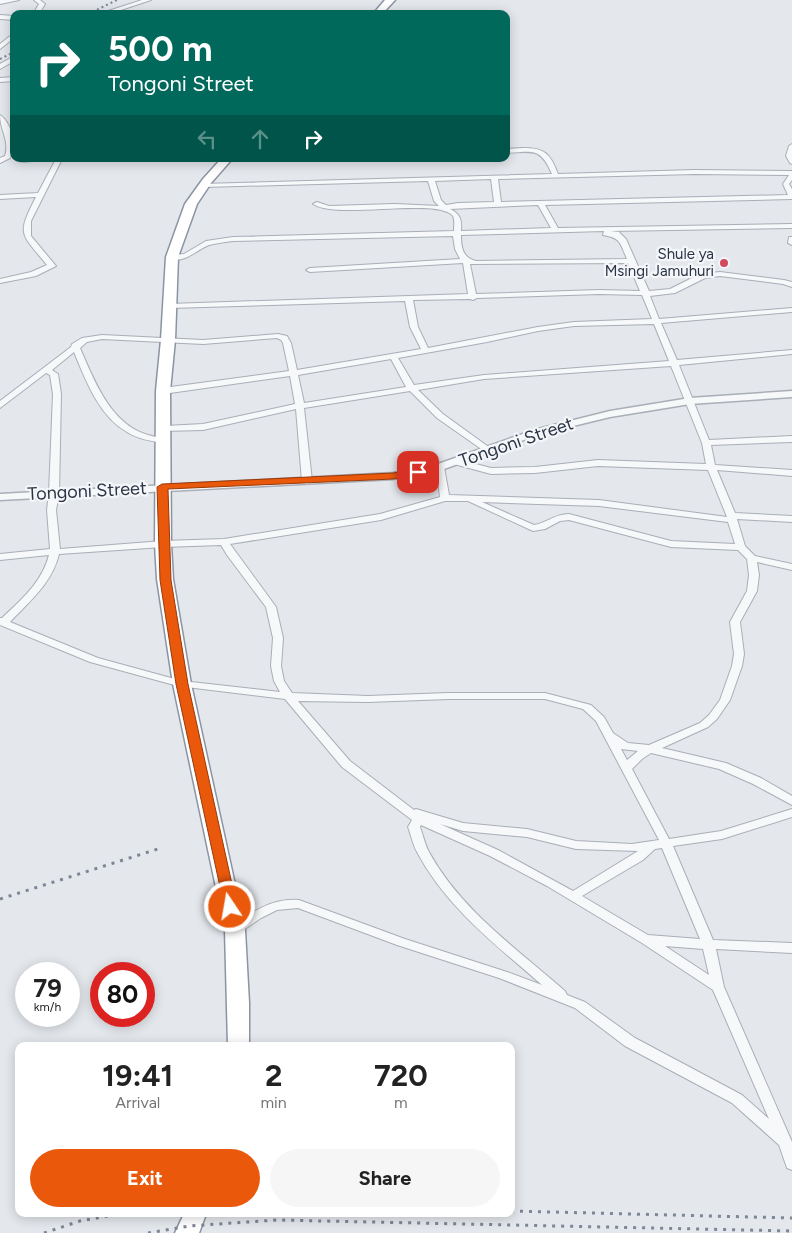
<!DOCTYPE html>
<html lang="en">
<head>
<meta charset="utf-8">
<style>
  :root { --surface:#fff; --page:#f6f6f6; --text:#222; --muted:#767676; --accent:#ea580c }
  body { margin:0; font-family:Figtree,sans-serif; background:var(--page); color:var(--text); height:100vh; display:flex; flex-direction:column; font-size:19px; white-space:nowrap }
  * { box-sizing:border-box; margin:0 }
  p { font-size:16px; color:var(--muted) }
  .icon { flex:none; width:28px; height:28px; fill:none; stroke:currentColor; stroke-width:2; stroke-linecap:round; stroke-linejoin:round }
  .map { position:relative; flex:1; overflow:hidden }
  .drawer { position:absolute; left:15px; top:1042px; width:500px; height:175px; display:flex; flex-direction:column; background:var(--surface); border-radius:10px; box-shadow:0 2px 12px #0003 }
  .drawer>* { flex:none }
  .top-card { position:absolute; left:10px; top:10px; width:500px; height:152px; border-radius:10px; box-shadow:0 2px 12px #0003; background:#00695c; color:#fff; overflow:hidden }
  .speed { position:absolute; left:15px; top:962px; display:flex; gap:10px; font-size:25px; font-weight:700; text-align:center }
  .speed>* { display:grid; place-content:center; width:65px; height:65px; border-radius:50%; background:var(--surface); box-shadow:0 2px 12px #0003; line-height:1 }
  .speed small { font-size:12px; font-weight:400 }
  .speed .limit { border:8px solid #d22; background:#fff; color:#111 }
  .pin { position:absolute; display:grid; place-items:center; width:42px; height:42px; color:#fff; margin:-21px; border-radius:10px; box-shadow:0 2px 8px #0006 }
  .me { position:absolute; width:55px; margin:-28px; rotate:348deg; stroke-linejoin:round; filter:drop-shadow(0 0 4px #0008) }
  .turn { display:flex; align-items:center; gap:18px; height:105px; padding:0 15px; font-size:22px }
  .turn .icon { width:65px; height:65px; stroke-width:2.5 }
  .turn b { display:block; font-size:35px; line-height:42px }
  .lanes { display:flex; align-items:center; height:48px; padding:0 15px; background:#0003; justify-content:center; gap:25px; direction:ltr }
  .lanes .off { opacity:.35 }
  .eta { display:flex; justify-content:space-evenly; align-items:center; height:85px; text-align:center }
  .eta b { font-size:30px; font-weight:700; line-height:35px }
  .action { display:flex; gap:10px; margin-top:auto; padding:10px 15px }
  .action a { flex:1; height:58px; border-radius:30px; background:var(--accent); color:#fff; font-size:20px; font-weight:700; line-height:58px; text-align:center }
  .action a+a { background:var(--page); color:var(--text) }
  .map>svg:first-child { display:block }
</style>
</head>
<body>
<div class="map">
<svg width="792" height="1233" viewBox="0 0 792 1233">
  <rect width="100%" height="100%" fill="#e4e7ec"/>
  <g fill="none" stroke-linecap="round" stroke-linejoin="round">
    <g stroke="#a9aeb7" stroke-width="2">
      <path id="minor" d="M0,0H19L0,4Z
        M34,0H40L45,4L39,14H33L39,4Z
        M142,0H151L109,14L102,13Z
        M0,15L14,16V20L0,19Z
        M14,33V38L0,49V44Z
        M14,56V61L0,69V64Z
        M14,77V81L0,82V78Z
        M0,115C12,123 16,145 10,158L0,163V158L5,156C10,141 0,130 0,115Z
        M792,144V164L790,163L786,156L789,146Z
        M522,148C545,148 550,153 558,174L695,170L792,171V180L789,184L792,189V199L545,205L558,228L792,224V228L610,231L619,232L626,239L649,291L670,289L700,274L720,272L784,280L792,282V287L783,284L720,276L705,278L675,293L650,296L659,319L792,308V312L661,323L677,360L792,350V354L679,365L709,440L792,436V442L711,445L715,465L792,470V476L717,470L735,513L792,516V522L737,519L745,546L755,556L792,564V570L757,562L759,575L757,591L740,622L744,654L742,666L730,700L717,719L708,727L662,748L726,763L761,778L792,796V805L753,784L719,769L651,753L642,759L632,769L669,839L721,831L792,809V817L722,839L673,846L713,940L792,943V953L716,949L724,987L792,1142V1170L787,1168L779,1145L732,1103L625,1046L575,1008L499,978L397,945L298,908L277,910L261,918L239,933L235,935L231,933L229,930L231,927C252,912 272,898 299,900L405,939L507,972L542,985C496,945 446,907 417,852C413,845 411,835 408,827L412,820L342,767L285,699L178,686L90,662L0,625V618H2C22,599 42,582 49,555L0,560V554L50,549L47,510L49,493L53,394L50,375L46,373L0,408V401L71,347L72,344L82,338L102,335L203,340L278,334L287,336L291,343L297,370L421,349L410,327L405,301L169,308L165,306L169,304L468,294L463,263L310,272L306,270L310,268L460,259L455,249L453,236L233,241C225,242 217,243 209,245C196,250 182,266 168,257L172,255L184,254L206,241L233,237L454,231C454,227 455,220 453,216C438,197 336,220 313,204L317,202L329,206L395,204L439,206L434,201L428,181L204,187L202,186V184L552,174C540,146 532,152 506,153V149ZM695,174L789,175L783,184L788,195L501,202L498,179ZM491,179L494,202L458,203L446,205L441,200L435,181ZM538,205L551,228L461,231C462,219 460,214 450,209ZM604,231L603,235C621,238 620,243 627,259L476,261C463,258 461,248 461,235ZM628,263L640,291L599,290L476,294L470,264ZM599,294L642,295L652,319L574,322L538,327L428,348L418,327L413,300L470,299L473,300L477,298ZM654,324L669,361L484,375L414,385L398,358L487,342L538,331L574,326ZM277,338L281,340L283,343L289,371L163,388L159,391L163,394L290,376L295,404L203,424L165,426L161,429L162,431L203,430L296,409L302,481L307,484L312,481L304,408L410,391L437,418L487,453L490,452L491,450L490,448L443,414L418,390L484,379L671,366L702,443L706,464L598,460L535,467L491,468L457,459L453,462L454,464L491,474L535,473L598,466L708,470L727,517L599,500L449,495L444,467L440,464L436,467L440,497L380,514L224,539L163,541L60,549L56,510L59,493L61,394L58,374L52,370L74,352C86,381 99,416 127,432C138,439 151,441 164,443L168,440L167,438C161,437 154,437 148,435C110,424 94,380 80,348L87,342L102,339L203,344ZM391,359L406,387L304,403L298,375ZM445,501H468L533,531L545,529L560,521L569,520L671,547L738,550L747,559L749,575L747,591L730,622L734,654L732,666L720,700L709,715L700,723L649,745L628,743L613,733L604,717L591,705L545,693H448L368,696L292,693L284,681L281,666L283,638L276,607L230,544L381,520ZM482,502L599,506L728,522L735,544L671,541L569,514C552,515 547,523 534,525ZM221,545L227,555L266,607L273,638L271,666L274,681L280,692L182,681L98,658L10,622C30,601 52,583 59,554L163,547ZM448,699H545L583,709L596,721L659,840L632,844L576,841L527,829L463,823L416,809L414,810L350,761L298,701L368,702ZM621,749L638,751L627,760ZM440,824L463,831L527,837L576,849L638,851L573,891L498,850ZM421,825L490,856L547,886L642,943L713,990L769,1119L742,1095L635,1038L585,1002L567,995L565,991C517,949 460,909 429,852C425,845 423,835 420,827ZM662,848L700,939L648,935L582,896L643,860L655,849ZM665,946L703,949L709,975Z
        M15,159H38C33,162 19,163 15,159Z
        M56,159H62L31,221V236L56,266L36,276L0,283V279L31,272L47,265C21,233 16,236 36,197L0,199V195L38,193Z
        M789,237H792V245L788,243Z"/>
    </g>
    <g stroke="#a9aeb7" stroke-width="3">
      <path id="tertiary" d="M792,391V397L690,404L610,417L540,434L444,469L393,479L0,500V494L393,473L438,464L534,430L610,411L690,398Z"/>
    </g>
    <g stroke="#8b94a3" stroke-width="3">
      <path id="trunk" d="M385,0H395L382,14H373Z
        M221,159H232L211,183L197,204L178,257L175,340L170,391L171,544L173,579L191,684L245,930L249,1003V1046H228L225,930L173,684L157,579L155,544L156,391L161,340L166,257L185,204L203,179Z
        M184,1214H206L199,1233H175Z"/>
    </g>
    <use href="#minor" fill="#f7f8fa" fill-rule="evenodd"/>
    <use href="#tertiary" fill="#f7f8fa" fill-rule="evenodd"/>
    <use href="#trunk" fill="#fff" fill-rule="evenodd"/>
    <path stroke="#7d8696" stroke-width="2" stroke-dasharray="2 3" stroke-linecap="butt" d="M88,14L117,0
      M0,59L14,52"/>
    <path stroke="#7d8696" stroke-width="3" stroke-dasharray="3 6" stroke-linecap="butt" d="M0,899L161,848
      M511,1211L792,1218
      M44,1233L80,1221L119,1214
      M148,1233L189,1226L277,1220L792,1231"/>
  </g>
  <path fill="#ea580c" stroke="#983908" d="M418,469L422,470V474L393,479L168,489L171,580L188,684L237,907L235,910H225L176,684L160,580L157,487L162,484L393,473Z"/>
  <circle fill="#d1495b" stroke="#f4f6f9" stroke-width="2" cx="724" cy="263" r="5"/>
  <g text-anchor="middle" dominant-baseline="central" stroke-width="4.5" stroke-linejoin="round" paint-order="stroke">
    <g font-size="15" fill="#2b3445" stroke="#f4f6f9" text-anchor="end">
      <text x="714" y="254">Shule ya<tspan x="714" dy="17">Msingi Jamuhuri</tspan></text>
    </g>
    <g font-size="18" fill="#2b3445" stroke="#f4f6f9">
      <text transform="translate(516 442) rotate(-19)">Tongoni Street</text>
      <text transform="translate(87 491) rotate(-3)">Tongoni Street</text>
    </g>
  </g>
</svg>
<div class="speed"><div>79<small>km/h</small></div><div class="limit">80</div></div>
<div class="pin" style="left:418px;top:472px;background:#d93025"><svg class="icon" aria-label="arrive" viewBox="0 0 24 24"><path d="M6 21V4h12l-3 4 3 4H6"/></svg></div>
<svg class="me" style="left:230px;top:907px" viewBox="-20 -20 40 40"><circle r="17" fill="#ea580c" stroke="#fff" stroke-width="3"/><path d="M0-11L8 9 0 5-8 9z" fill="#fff"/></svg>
<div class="top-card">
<div class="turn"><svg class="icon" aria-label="right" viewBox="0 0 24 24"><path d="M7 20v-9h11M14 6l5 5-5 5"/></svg><div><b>500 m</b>Tongoni Street</div></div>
<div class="lanes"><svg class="icon off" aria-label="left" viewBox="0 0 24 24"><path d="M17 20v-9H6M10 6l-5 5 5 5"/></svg><svg class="icon off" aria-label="ahead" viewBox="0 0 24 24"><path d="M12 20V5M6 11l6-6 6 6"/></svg><svg class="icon" aria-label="right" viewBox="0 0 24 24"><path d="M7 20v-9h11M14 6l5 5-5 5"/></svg></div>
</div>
<section class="drawer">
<div class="eta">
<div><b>19:41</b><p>Arrival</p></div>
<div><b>2</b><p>min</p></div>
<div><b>720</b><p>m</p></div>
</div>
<div class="action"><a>Exit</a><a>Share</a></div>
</section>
</div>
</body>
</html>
